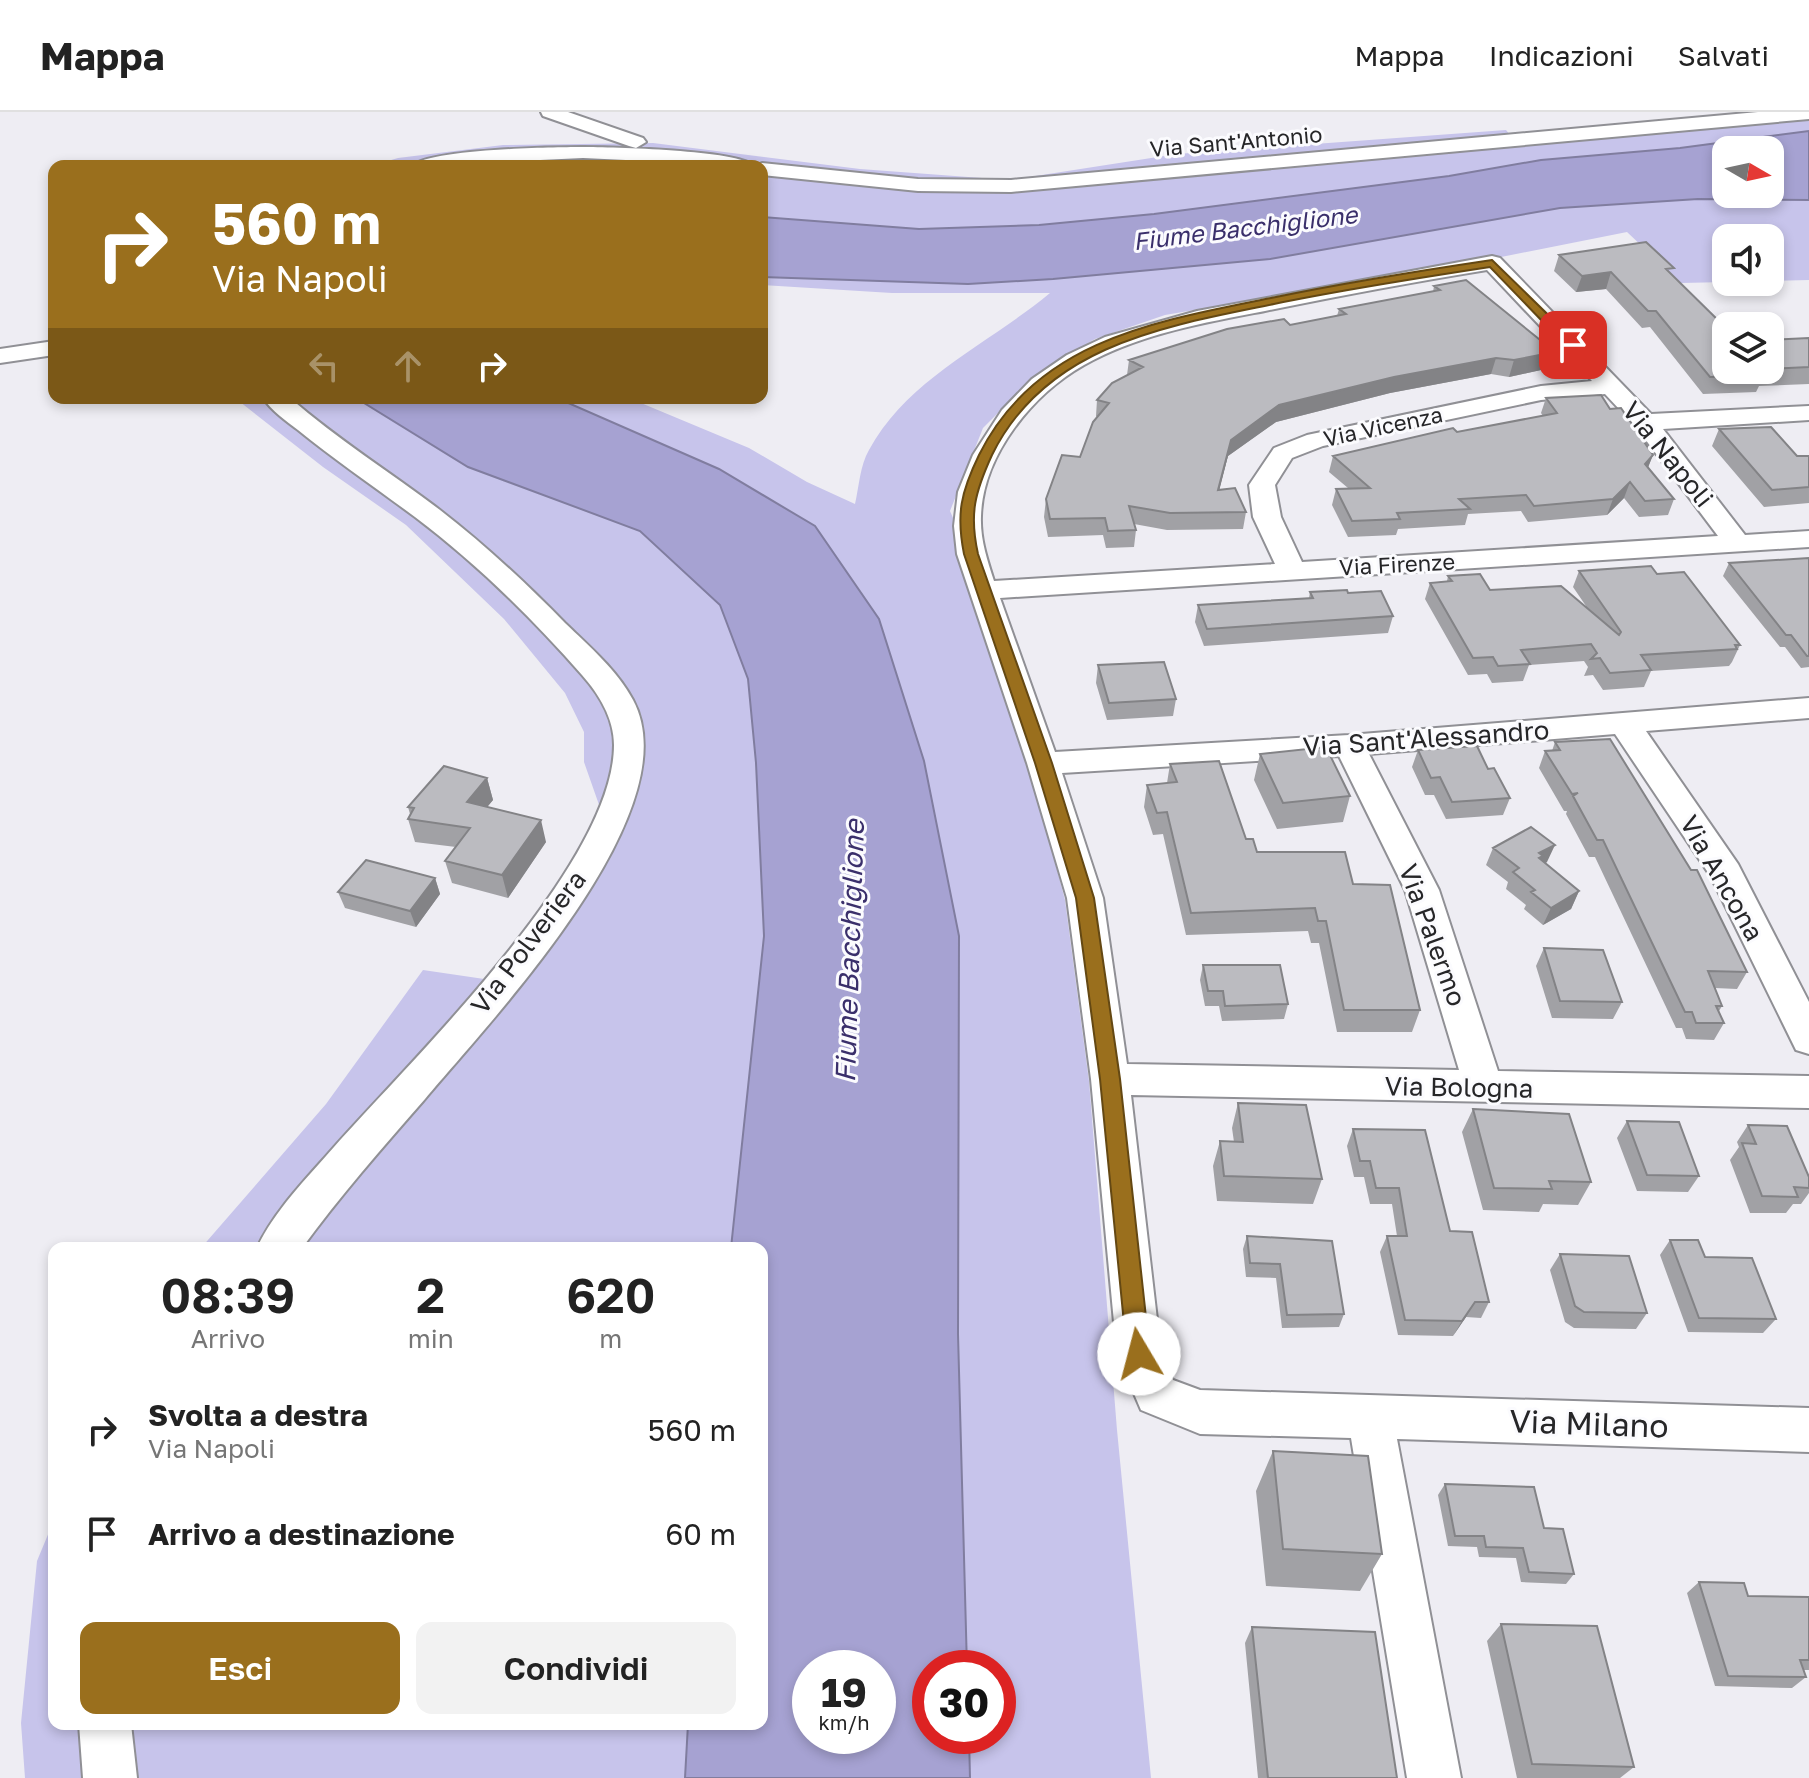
<!DOCTYPE html>
<html lang="it">
<head>
<meta charset="utf-8">
<style>
  :root { --surface:#fff; --page:#f2f2f2; --text:#222; --muted:#767676; --line:#e0e0e0; --accent:#9a6f1d }
  body { margin:0; font-family:"Golos Text",sans-serif; background:var(--page); color:var(--text); height:100vh; display:flex; flex-direction:column; font-size:30px; white-space:nowrap }
  * { box-sizing:border-box; margin:0 }
  p { font-size:26px; color:var(--muted) }
  .icon { flex:none; width:44px; height:44px; fill:none; stroke:currentColor; stroke-width:2; stroke-linecap:round; stroke-linejoin:round }
  .map { position:relative; flex:1; overflow:hidden }
  .sheet { position:absolute; left:48px; top:1130px; width:720px; height:488px; display:flex; flex-direction:column; background:var(--surface); border-radius:16px; box-shadow:0 4px 12px #0003 }
  .sheet>* { flex:none }
  .banner { position:absolute; left:48px; top:48px; width:720px; height:244px; border-radius:16px; box-shadow:0 4px 12px #0003; background:#9a6f1d; color:#fff; overflow:hidden }
  .needle { width:52px; rotate:99deg }
  .fabs { position:absolute; left:1712px; top:24px; display:grid; gap:16px }
  .fabs a { display:grid; place-items:center; width:72px; height:72px; border-radius:16px; background:var(--surface); box-shadow:0 4px 12px #0003; font-size:40px }
  .speed { position:absolute; left:792px; top:1538px; display:flex; gap:16px; font-size:40px; font-weight:700; text-align:center }
  .speed>* { display:grid; place-content:center; width:104px; height:104px; border-radius:50%; background:var(--surface); box-shadow:0 4px 12px #0003; line-height:1 }
  .speed small { font-size:20px; font-weight:400 }
  .speed .limit { border:12px solid #d22; background:#fff; color:#111 }
  .pin { position:absolute; display:grid; place-items:center; width:68px; height:68px; color:#fff; margin:-34px; border-radius:16px; box-shadow:0 4px 12px #0006 }
  .me { position:absolute; width:88px; margin:-44px; rotate:352deg; stroke-linejoin:round; filter:drop-shadow(0 0 6px #0008) }
  .turn { display:flex; align-items:center; gap:28px; height:168px; padding:0 32px; font-size:36px }
  .turn .icon { width:104px; height:104px; stroke-width:2.5 }
  .turn b { display:block; font-size:56px; line-height:68px }
  .lanes { display:flex; align-items:center; height:76px; padding:0 32px; background:#0003; justify-content:center; gap:40px; direction:ltr }
  .lanes .off { opacity:.35 }
  .eta { display:flex; justify-content:space-evenly; align-items:center; height:136px; text-align:center }
  .eta b { font-size:48px; font-weight:600; line-height:56px }
  .primary-button { display:flex; gap:16px; margin-top:auto; padding:16px 32px }
  .primary-button a { flex:1; height:92px; border-radius:16px; background:var(--accent); color:#fff; font-size:32px; font-weight:600; line-height:92px; text-align:center }
  .primary-button a+a { background:var(--page); color:var(--text) }
  ul { padding:0; list-style:none }
  li { display:flex; align-items:center; gap:24px; height:104px; padding:0 32px }
  li div { flex:1 }
  li b { display:block; font-size:30px }
  li em { font-style:normal }
  header { display:flex; align-items:center; gap:48px; box-sizing:border-box; height:112px; padding:0 40px; background:var(--surface); border-bottom:2px solid var(--line) }
  header strong { font-size:38px }
  nav { display:flex; gap:44px; margin-inline-start:auto; font-size:28px }
  .map>svg:first-child { display:block }
</style>
</head>
<body>
<header>
<strong>Mappa</strong>
<nav><a>Mappa</a><a>Indicazioni</a><a>Salvati</a></nav>
</header>
<div class="map">
<svg width="1809" height="1666" viewBox="0 0 1809 1666">
  <rect width="100%" height="100%" fill="#eeedf3"/>
  <path fill="#c7c4eb" d="M1809,3V19L1680,36L1541,48L1449,64L1154,102L1039,113L919,117L762,105V54H371L398,46L503,33L653,31L860,57L1009,68L1177,42L1506,18L1514,28Z
    M1698,87L1809,88V168L1770,169V126H1726L1727,170L1681,171L1627,120L1486,148L1165,203L1095,227L1039,260L983,316L950,399L984,478L1065,788L1089,969L1117,1318L1151,1666H970L969,1624H998V1556H967L958,1222L959,824L924,649L879,507L719,357L557,286H629L749,336L807,370L855,392C859,375 860,353 869,338C908,266 989,232 1050,181H892L762,173V165L968,172L1053,167L1270,147L1560,96Z
    M235,286H356L468,355L640,419L720,493L748,566L756,651L764,824L731,1136H201L326,992L423,858L491,868L604,707L584,650V620L565,581L504,507L406,413L323,355Z
    M54,1408V1612H688L685,1666H25L21,1611L37,1449Z"/>
  <path fill="#a6a2d2" stroke="#807d9f" stroke-width="2" fill-rule="evenodd" d="M1809,19V88L1698,87L1560,96L1270,147L1053,167L968,172L762,165V105L919,117L1039,113L1154,102L1449,64L1541,48L1680,36ZM1726,38H1770V82H1726Z
    M356,286H557L719,357L815,414L879,507L924,649L959,824L958,1222L967,1556H930V1624H969L970,1666H685L688,1612H762V1136H731L764,824L756,651L748,567L720,493L640,419L468,355ZM878,1556V1624H810V1556Z"/>
  <g fill="none" stroke-linecap="round" stroke-linejoin="round">
    <g stroke="#909095" stroke-width="4">
      <path id="minor" d="M541,0H568L643,26L646,30L636,36L629,34L543,4Z
        M1758,0H1809V7L1011,80L918,79L762,63V54H754L762,51L918,67L1011,68Z
        M583,35C610,35 740,38 754,54L583,46L412,54C427,37 555,35 583,35Z
        M1492,144L1500,146L1651,302L1809,294V308L1663,317L1745,423L1809,419V435L1000,486L1055,640L1349,623L1809,586V606L1646,619L1738,752L1809,890V942L1796,938L1711,765L1615,622L1369,642L1439,778L1498,959L1809,964V996L1131,983L1161,1242L1173,1268L1200,1278L1809,1296V1340L1397,1327L1461,1666H1407L1351,1326L1200,1322L1141,1298L1117,1242L1091,967L1067,786L1027,651L957,442L954,414L958,380L973,343L1002,298L1032,267L1067,243L1105,225L1197,199ZM1487,158L1592,269L1541,274L1307,323L1274,336L1249,373L1253,405L1275,452L994,469C987,447 980,427 981,404C983,342 1033,282 1084,253C1139,222 1203,211 1265,199C1338,184 1412,170 1487,158ZM1605,282L1636,315L1718,424L1302,450L1281,405L1275,373L1292,346L1323,334L1541,288ZM1339,644L1405,778L1459,958L1127,952L1103,786L1062,661Z
        M54,229V243L0,251V237Z
        M263,286H290C337,327 390,360 440,398C484,432 526,471 565,511C589,534 617,558 633,588C692,698 492,907 425,987C383,1035 340,1084 302,1136H257C274,1099 307,1066 334,1035C412,947 614,752 614,633C614,607 599,582 582,563C532,506 476,451 415,405C376,376 336,349 298,318C286,309 272,299 263,286Z
        M79,1612H131L137,1666H83Z"/>
    </g>
    <use href="#minor" fill="#fff" fill-rule="evenodd"/>
  </g>
  <path fill="#a1a1a5" d="M1559,143L1672,163L1726,258H1770V228L1809,226V272L1759,274L1756,280L1703,282L1650,215L1642,216L1606,177L1576,180L1554,159Z
    M1434,174L1550,256L1509,265L1491,262L1390,281L1276,310L1228,344L1219,377L1246,400L1243,417L1167,418L1134,412L1136,418L1134,435L1106,436L1103,423L1048,425L1044,405L1046,387L1080,345L1097,305L1096,304L1097,288L1127,263L1129,248L1290,213L1337,204L1339,197L1433,180Z
    M1546,286L1610,297L1653,343L1648,355L1674,387L1668,403L1639,405L1624,386L1607,403L1528,410L1521,399L1468,402L1465,413L1398,417L1396,423L1348,425L1332,393L1336,377L1348,376L1329,360L1333,344L1543,304L1541,301Z
    M1719,317L1797,344H1809V391L1764,395L1712,334Z
    M1809,446V555L1801,556L1785,535H1780L1723,464L1729,451Z
    M1579,459L1657,462L1740,533L1732,550L1729,554L1651,559L1644,575L1603,578L1593,563L1584,564L1588,555L1584,549L1529,553L1523,569L1492,571L1487,562L1468,563L1425,487L1430,471L1447,469L1448,464L1490,478L1586,494L1573,475Z
    M1310,480L1348,481L1393,504L1388,521L1204,534L1195,510L1198,493L1309,486Z
    M1098,553L1176,587L1173,604L1107,608L1096,571Z
    M1555,630L1747,860L1737,877L1715,876L1722,894L1719,899L1724,911L1714,928L1686,927L1682,916H1676L1595,745H1589L1566,702L1567,699H1564L1539,656L1545,639H1552Z
    M1418,638L1488,657L1510,686L1503,703L1446,707L1434,683H1425L1412,655Z
    M1260,642L1350,684L1343,710L1277,717L1254,668Z
    M1170,652L1246,727L1257,740L1353,772L1420,898L1412,920H1337L1319,831H1311L1308,819L1186,823L1163,722L1153,723L1144,695L1147,673L1167,671Z
    M487,666L493,688L487,695L546,730L508,786L452,771L445,749L456,735L415,730L408,707L410,702L408,695Z
    M1493,736L1547,750L1545,751L1579,779L1571,797L1543,813L1524,797L1526,793L1506,777L1508,770L1486,753Z
    M435,766L440,782L416,815L345,796L338,780Z
    M1544,836L1622,890L1613,907L1552,906L1536,854Z
    M1203,853L1288,892L1284,907L1222,909L1219,894H1205L1200,868Z
    M1238,991L1322,1067L1313,1092L1217,1089L1213,1054L1220,1029L1234,1030L1232,1016Z
    M1473,997L1591,1070L1578,1093L1543,1092L1539,1100L1483,1098L1462,1020Z
    M1627,1009L1699,1064L1688,1080L1637,1079L1617,1026Z
    M1748,1013L1809,1065V1081L1801,1092H1793L1786,1101H1750L1730,1048L1739,1035L1737,1030Z
    M1353,1017L1450,1119L1489,1190L1481,1206L1466,1205L1453,1224L1398,1223L1380,1140L1387,1124H1397L1392,1092H1370L1364,1065H1354L1347,1034Z
    M1247,1124L1344,1202L1339,1215L1282,1216L1276,1166L1246,1165L1243,1137Z
    M1670,1128L1705,1145L1776,1207L1763,1221L1688,1220L1660,1143Z
    M1560,1142L1647,1201L1636,1217L1574,1216L1565,1210L1550,1158Z
    M1273,1339L1382,1442L1360,1479L1266,1474L1256,1379Z
    M1445,1372L1544,1416L1574,1462L1566,1472L1521,1470L1516,1446L1479,1445L1477,1435L1448,1434L1438,1383Z
    M1699,1470L1748,1484L1809,1485V1558H1803L1806,1565L1792,1576L1715,1574L1687,1481Z
    M1501,1512L1634,1655L1620,1666H1517L1487,1529Z
    M1252,1515L1397,1666H1258L1245,1531Z"/>
  <path fill="#838386" d="M1611,160L1606,177L1576,180L1582,164Z
    M1555,240L1550,256L1509,265L1514,248Z
    M1496,246L1491,262L1390,281L1276,310L1228,344L1215,395L1218,378L1231,328L1279,293L1394,265Z
    M1653,343L1647,358L1645,352Z
    M1630,370L1624,386L1607,403L1613,387Z
    M487,666L493,688L473,712L467,690Z
    M541,708L546,730L508,786L502,763Z
    M1555,733L1547,750L1539,755V741Z
    M435,766L440,782L416,815L410,799Z
    M1579,779L1571,797L1543,813L1551,796Z
    M1475,1190L1466,1205L1453,1224L1462,1209Z"/>
  <path fill="#bbbbc0" stroke="#838386" stroke-width="2" d="M1646,130L1674,156L1666,157L1726,216V258H1759L1764,263L1710,265L1656,199H1648L1611,160L1582,164L1559,143Z
    M1466,168L1555,240L1514,248L1496,246L1394,265L1279,293L1231,328L1218,378L1235,376L1246,400L1170,401L1129,394L1136,418L1108,419L1105,406L1050,407L1046,387L1062,343L1080,345L1093,310L1109,291L1097,288L1112,271L1143,255L1129,248L1227,217L1284,207L1290,213L1346,202L1339,197L1440,178L1434,174Z
    M1809,226V255L1770,257V228Z
    M1601,283L1610,297L1621,296L1653,343L1645,352L1674,387L1645,389L1630,370L1613,387L1534,394L1526,383L1459,387L1470,397L1397,401L1400,407L1352,409L1336,377L1370,376L1333,344L1453,316L1457,320L1557,301L1546,286Z
    M1771,315L1797,344H1809V375L1772,378L1719,317Z
    M1809,446V544H1807L1791,523H1786L1729,451Z
    M1651,454L1657,462L1684,460L1740,533H1735L1737,537L1641,543L1651,558L1610,561L1600,546L1591,547L1597,541L1591,532L1521,538L1530,552L1498,554L1493,545L1473,546L1430,471L1452,469L1448,464L1480,462L1490,478L1561,474L1619,523L1621,520L1579,459Z
    M1347,478L1348,481L1381,479L1393,504L1207,517L1198,493L1313,486L1310,480Z
    M1164,550L1176,587L1109,591L1098,553Z
    M1610,627L1691,758H1697L1747,860L1708,859L1722,894H1716L1724,911H1696L1692,900H1685L1603,728H1597L1573,684L1578,681L1572,682L1545,639L1560,638L1555,630Z
    M1477,634L1488,657L1494,656L1510,686L1452,690L1440,665L1431,666L1418,638Z
    M1326,635L1350,684L1283,691L1260,642Z
    M1219,649L1246,727H1253L1257,740H1345L1353,772L1390,773L1420,898H1344L1326,809H1318L1315,796L1191,801L1167,700L1157,701L1147,673L1177,670L1170,652Z
    M444,654L487,666L467,690L541,708L502,763L445,749L470,716L408,707L414,696L408,695Z
    M1531,715L1555,733L1539,741L1543,744L1539,746L1579,779L1551,796L1531,780L1535,778L1513,760L1519,756L1493,736Z
    M366,748L435,766L410,799L338,780Z
    M1544,836L1603,838L1622,890L1560,889Z
    M1203,853H1280L1288,892L1225,894L1223,879H1208Z
    M1238,991L1306,993L1322,1067L1224,1064L1220,1029L1243,1030Z
    M1473,997L1569,1002L1591,1070L1549,1069L1552,1077L1494,1076Z
    M1627,1009L1679,1010L1699,1064L1647,1063Z
    M1748,1013L1787,1014L1809,1065V1076L1794,1075L1798,1085L1762,1084L1742,1031L1756,1032Z
    M1353,1017L1425,1018L1450,1119L1472,1120L1489,1190H1475L1462,1209L1405,1208L1387,1124H1407L1399,1076H1376L1370,1049H1360Z
    M1247,1124L1332,1129L1344,1202L1287,1203L1280,1152L1250,1151Z
    M1670,1128H1698L1705,1145L1752,1146L1776,1207L1699,1206Z
    M1560,1142L1629,1144L1647,1201L1584,1200L1575,1194Z
    M1273,1339L1368,1344L1382,1442L1283,1437Z
    M1445,1372L1534,1375L1544,1416L1563,1417L1574,1462L1529,1460L1523,1436L1486,1435L1484,1424H1455Z
    M1699,1470L1744,1471L1748,1484L1809,1485V1548H1800L1806,1565L1728,1564Z
    M1501,1512L1597,1514L1634,1655L1532,1652Z
    M1252,1515L1375,1520L1397,1666H1268Z"/>
  <path fill="#9a6f1d" stroke="#644813" stroke-width="2" d="M1492,148L1577,231V236H1568L1490,155C1418,166 1346,177 1274,192C1166,214 1046,233 992,343C975,380 969,402 978,442L1052,651L1094,786L1120,967L1150,1242L1147,1249L1139,1252L1131,1249L1127,1242L1100,967L1076,786L1035,651L964,442C956,402 961,380 979,343C1036,228 1157,209 1271,186C1344,171 1418,159 1492,148Z"/>
  <g text-anchor="middle" dominant-baseline="central" stroke-width="6" stroke-linejoin="round" paint-order="stroke">
    <g font-size="22" fill="#262628" stroke="#fbfbfe">
      <text transform="translate(1236 29) rotate(-5)">Via Sant'Antonio</text>
      <text transform="translate(1383 314) rotate(-12)">Via Vicenza</text>
      <text transform="translate(1397 452) rotate(-3)">Via Firenze</text>
    </g>
    <g font-size="24" font-style="italic" fill="#3a2f6b" stroke="#fbfbfe">
      <text transform="translate(1245 115) rotate(-7)">Fiume Bacchiglione</text>
    </g>
    <g font-size="26" fill="#262628" stroke="#fbfbfe">
      <text transform="translate(1668 342) rotate(51)">Via Napoli</text>
      <text transform="translate(1426 626) rotate(-4)">Via Sant'Alessandro</text>
      <text transform="translate(1722 766) rotate(60)">Via Ancona</text>
      <text transform="translate(1433 823) rotate(70)">Via Palermo</text>
      <text transform="translate(528 830) rotate(-53)">Via Polveriera</text>
      <text transform="translate(1459 975) rotate(1)">Via Bologna</text>
    </g>
    <g font-size="28" font-style="italic" fill="#3a2f6b" stroke="#fbfbfe">
      <text transform="translate(849 839) rotate(-88)">Fiume Bacchiglione</text>
    </g>
    <g font-size="32" fill="#262628" stroke="#fbfbfe">
      <text transform="translate(1589 1311) rotate(2)">Via Milano</text>
    </g>
  </g>
</svg>
<div class="fabs">
<a><svg class="needle" viewBox="-14 -14 28 28"><path d="M0-13l5 13h-10z" fill="#e53935"/><path d="M0 13l5-13h-10z" fill="#767676"/></svg></a>
<a><svg class="icon" aria-label="sound" viewBox="0 0 24 24"><path d="M4 9h4l5-4v14l-5-4H4zM17 9q2 3 0 6"/></svg></a>
<a><svg class="icon" aria-label="layers" viewBox="0 0 24 24"><path d="M12 4l9 5-9 5-9-5zM3 14l9 5 9-5"/></svg></a>
</div>
<div class="speed"><div>19<small>km/h</small></div><div class="limit">30</div></div>
<div class="pin" style="left:1573px;top:233px;background:#d93025"><svg class="icon" aria-label="arrive" viewBox="0 0 24 24"><path d="M6 21V4h12l-3 4 3 4H6"/></svg></div>
<svg class="me" style="left:1139px;top:1242px" viewBox="-20 -20 40 40"><circle r="19" fill="#fff"/><path d="M0-13L10 11 0 6-10 11z" fill="#9a6f1d"/></svg>
<div class="banner">
<div class="turn"><svg class="icon" aria-label="right" viewBox="0 0 24 24"><path d="M7 20v-9h11M14 6l5 5-5 5"/></svg><div><b>560 m</b>Via Napoli</div></div>
<div class="lanes"><svg class="icon off" aria-label="left" viewBox="0 0 24 24"><path d="M17 20v-9H6M10 6l-5 5 5 5"/></svg><svg class="icon off" aria-label="ahead" viewBox="0 0 24 24"><path d="M12 20V5M6 11l6-6 6 6"/></svg><svg class="icon" aria-label="right" viewBox="0 0 24 24"><path d="M7 20v-9h11M14 6l5 5-5 5"/></svg></div>
</div>
<section class="sheet">
<div class="eta">
<div><b>08:39</b><p>Arrivo</p></div>
<div><b>2</b><p>min</p></div>
<div><b>620</b><p>m</p></div>
</div>
<ul>
<li><svg class="icon" aria-label="right" viewBox="0 0 24 24"><path d="M7 20v-9h11M14 6l5 5-5 5"/></svg><div><b>Svolta a destra</b><p>Via Napoli</p></div><em>560 m</em></li>
<li><svg class="icon" aria-label="arrive" viewBox="0 0 24 24"><path d="M6 21V4h12l-3 4 3 4H6"/></svg><div><b>Arrivo a destinazione</b></div><em>60 m</em></li>
</ul>
<div class="primary-button"><a>Esci</a><a>Condividi</a></div>
</section>
</div>
</body>
</html>
